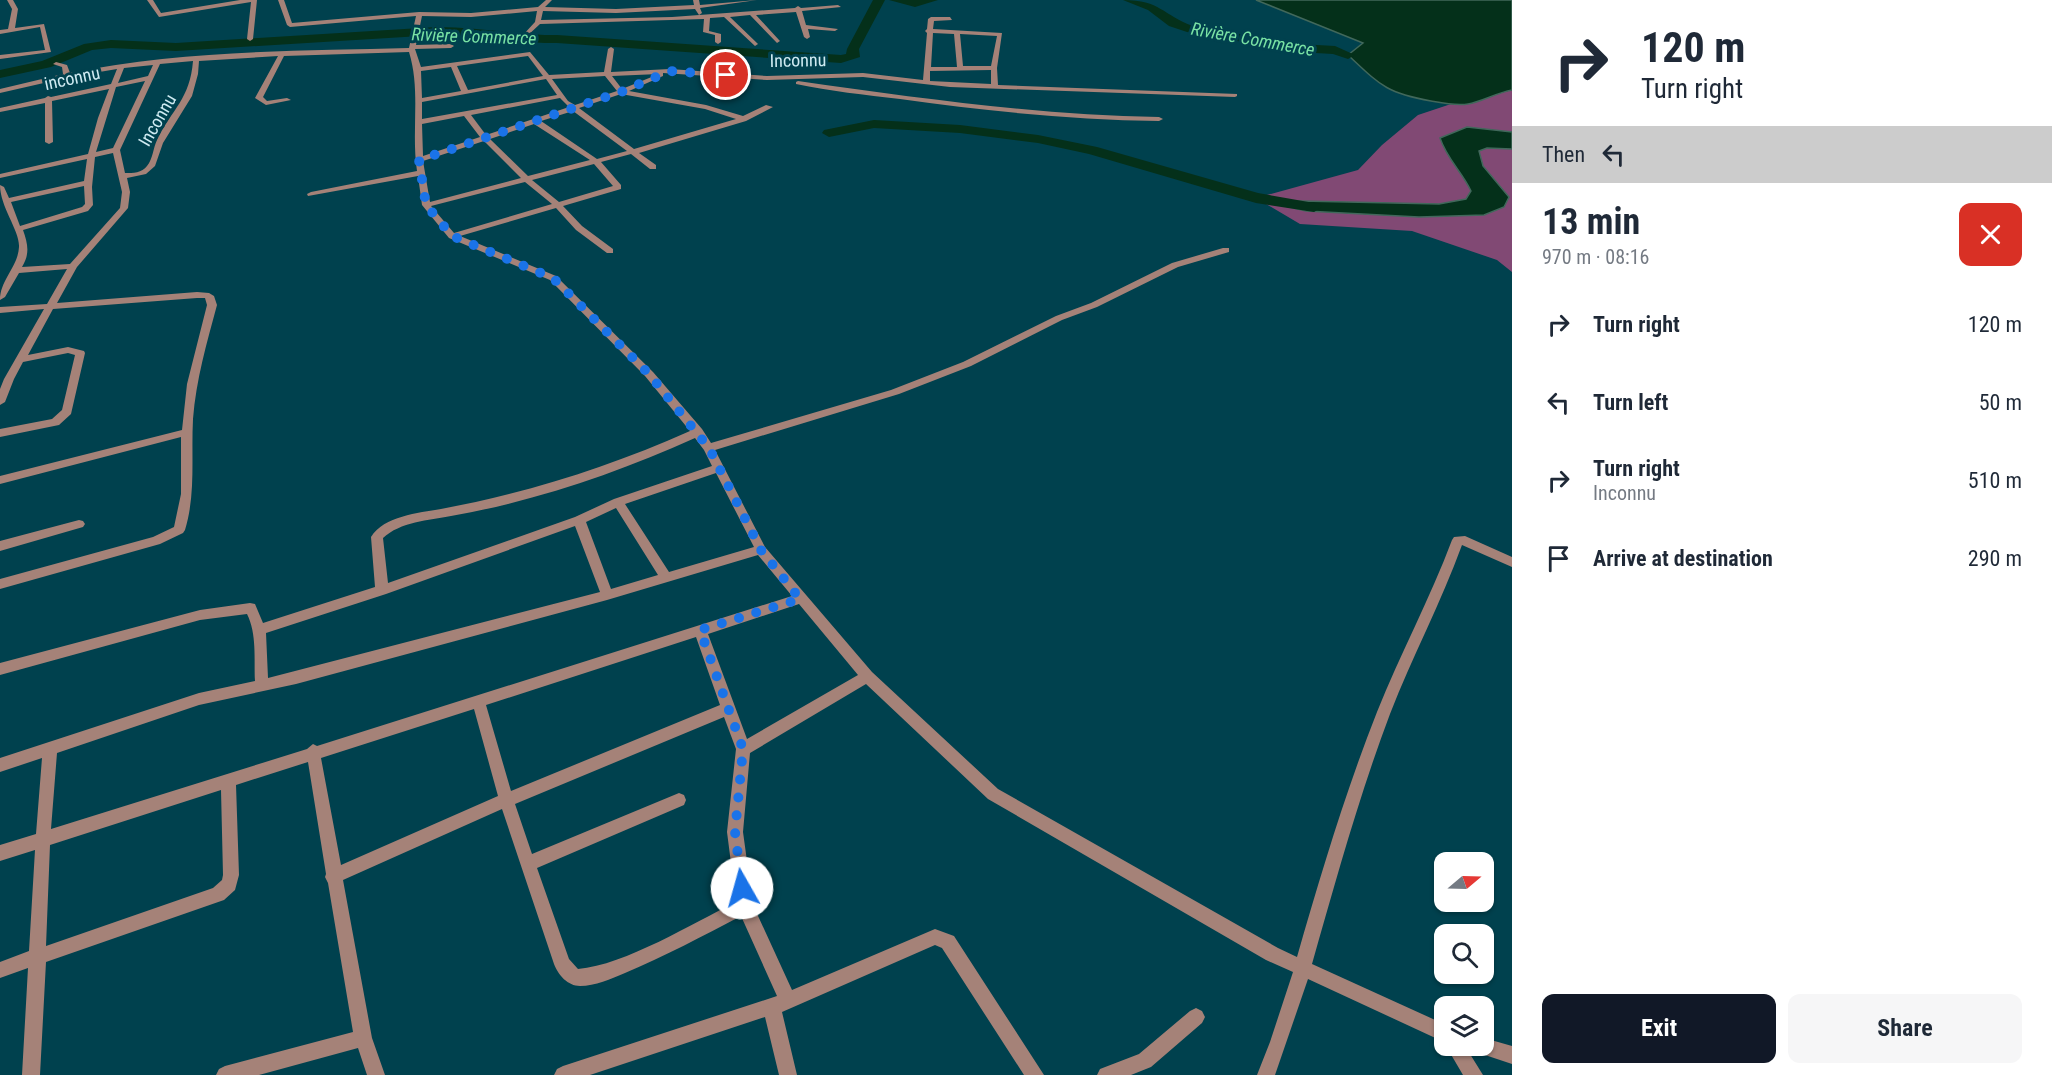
<!DOCTYPE html>
<html lang="en">
<head>
<meta charset="utf-8">
<style>
  :root { --surface:#fff; --page:#f6f6f7; --text:#1f2937; --muted:#747a83; --accent:#111827 }
  body { margin:0; font-family:"Roboto Condensed",sans-serif; background:var(--page); color:var(--text); height:100vh; display:flex; flex-direction:column; font-size:22px; white-space:nowrap }
  * { box-sizing:border-box; margin:0 }
  p { font-size:20px; color:var(--muted) }
  .icon { flex:none; width:33px; height:33px; fill:none; stroke:currentColor; stroke-width:2; stroke-linecap:round; stroke-linejoin:round }
  .map { position:relative; flex:1; overflow:hidden }
  .panel { display:flex; flex-direction:column; background:var(--surface); width:540px }
  .panel>* { flex:none }
  .top-card { background:#fff; color:var(--text); overflow:hidden }
  .needle { width:39px; rotate:71deg }
  .tools { position:absolute; left:1434px; top:852px; display:grid; gap:12px }
  .tools a { display:grid; place-items:center; width:60px; height:60px; border-radius:12px; background:var(--surface); box-shadow:0 2px 4px #0004; font-size:30px }
  .pin { position:absolute; display:grid; place-items:center; width:51px; height:51px; color:#fff; margin:-26px; border:3px solid #fff; border-radius:50%; box-shadow:0 2px 6px #0007 }
  .me { position:absolute; width:66px; margin:-33px; rotate:353deg; stroke-linejoin:round; filter:drop-shadow(0 0 4px #0008) }
  .turn { display:flex; align-items:center; gap:21px; height:126px; padding:0 30px; font-size:27px }
  .turn .icon { width:78px; height:78px; stroke-width:2.5 }
  .turn b { display:block; font-size:42px; line-height:51px }
  .then { display:flex; align-items:center; height:57px; padding:0 30px; background:#0003; gap:12px; font-size:22px }
  .round { display:grid; place-items:center; flex:none; width:63px; height:63px; border-radius:12px; background:var(--page) }
  .overview { display:flex; align-items:center; justify-content:space-between; height:102px; padding:0 30px }
  h1 { font-size:36px; font-weight:700; line-height:45px }
  .action { display:flex; gap:12px; margin-top:auto; padding:12px 30px }
  .action a { flex:1; height:69px; border-radius:12px; background:var(--accent); color:#fff; font-size:24px; font-weight:700; line-height:69px; text-align:center }
  .action a+a { background:var(--page); color:var(--text) }
  ul { padding:0; list-style:none }
  li { display:flex; align-items:center; gap:18px; height:78px; padding:0 30px }
  li div { flex:1 }
  li b { display:block; font-size:22px }
  li em { font-style:normal }
  main { display:flex; flex:1; min-height:0 }
  .map>svg:first-child { display:block }
</style>
</head>
<body>
<main>
<div class="map">
<svg width="1512" height="1075" viewBox="0 0 1512 1075">
  <rect width="100%" height="100%" fill="#00414e"/>
  <path fill="#814974" d="M1512,90V272L1497,260L1412,231L1300,224L1256,198L1358,170L1382,145L1418,115L1451,104H1468L1491,95Z"/>
  <path fill="#04301a" stroke="#41685b" stroke-width="1.5" d="M1256,0H1512V90C1496,93 1481,102 1468,104C1456,106 1442,103 1431,101C1386,93 1380,85 1348,55L1363,43Z
    M1467,127L1512,132V149L1487,148L1479,151L1483,166L1509,197L1504,207L1484,215L1419,217L1306,211L1280,205L1284,202L1301,201L1439,204L1466,199L1471,191C1462,172 1447,159 1440,138Z"/>
  <g fill="none" stroke-linecap="round" stroke-linejoin="round">
    <path fill="#04301a" fill-rule="evenodd" d="M873,0H885L859,49L860,57L841,63L557,43C516,43 477,35 437,35L176,51L111,48L92,50L51,67L0,78V70L42,61L84,44L111,40L176,43L437,27C477,27 516,35 557,35L841,55L846,54L847,49Z
      M889,0H938L915,7Z
      M1123,0C1161,0 1162,15 1193,26L1299,44L1335,46L1355,55L1348,59L1333,54L1299,52L1187,32L1169,26L1148,10Z
      M874,120L960,125L1038,135L1097,147L1258,193L1320,204L1322,207L1314,212L1256,203L1089,154L1038,143L960,133L874,128L829,137L822,133L824,130Z"/>
    <path fill="#a58278" fill-rule="evenodd" d="M7,0H13L18,9L15,28L44,24L51,52L0,59V55L45,50L40,27L0,34V30L8,29L12,9Z
      M147,0H153L161,13L240,0H257L253,39L250,41L247,39L251,2L159,17Z
      M278,0H284L292,23L419,12L471,13L538,7L546,0H552L545,7L616,9L694,5L693,0H699L700,5L757,0L700,8L702,13L699,15L695,9L616,13L543,11L541,20L672,17L795,8L798,6L801,8L838,5L841,7L802,11L806,25L838,29L835,31L808,29L810,37L807,39L804,37L796,12L756,15L779,40L780,41L777,43L750,15L730,17L757,43L758,44L755,46L724,17L710,18L709,31L721,34V42L718,44L715,42V35L703,32L704,19L540,24L526,37L523,35L535,22L537,11L471,17L422,16L416,45L451,44L454,46L451,48L415,49L421,67L530,52L549,75L604,72L608,49L611,47L614,49L611,72L670,69L767,76L863,73L923,80L927,33L925,31L927,29L928,19L931,17H950L952,20L934,21L933,29L1002,33L997,68L998,85L1237,94V96L1235,97L950,87L863,77L767,80L663,73V76L629,91L706,105L743,116L766,105L773,107L746,121L639,153L656,165V169H650L631,154L601,162L621,185V189L563,206L582,226L613,249V253H607L576,230L556,208L460,236L556,276L653,372L702,429L711,443L891,390L963,362L1056,316L1091,303L1172,263L1223,248H1229V252L1178,267L1097,307L1062,320L971,366L899,394L715,450L765,547L872,672L998,789L1278,948L1297,957C1321,874 1345,793 1377,712C1400,654 1430,599 1452,540L1454,537L1465,536L1512,557V567L1462,545C1441,603 1412,657 1390,714C1359,796 1336,880 1312,964L1444,1024V1042L1308,979L1275,1075H1257L1270,1042L1293,972L1266,960L988,799L866,684L750,753L743,832L753,905L792,990L935,929L954,936L1044,1075H1024L942,948L935,945L782,1012L797,1075H779L765,1017L590,1075H554L557,1069L563,1066L777,996L741,916C703,936 665,956 625,973C611,979 595,986 580,986C568,986 558,975 554,964L502,809L343,880L372,1038L385,1075H367L358,1048L259,1075H216L219,1069L225,1066L353,1032L328,883L325,877L326,874L308,762L236,785L239,875L235,890L224,900L46,962L40,1075H22L28,968L0,978V962L29,951L35,850L0,861V845L36,834L42,758L0,772V758L199,693L255,681C254,659 257,634 247,614L200,620L0,675V663L200,610L250,603L255,604L263,623L375,587L371,537C384,516 418,513 441,509C527,493 609,467 690,431L645,376L550,280L449,238L422,205L418,176L308,196L307,194L311,192L417,171C411,131 421,91 409,52L284,56L263,97L267,101L287,98L291,100L266,105L255,98L278,56L199,61L198,74L192,96L163,143L155,166L146,174L127,178L130,192L128,208L77,267L57,303L197,292L209,293L214,296L217,305C207,342 196,380 193,419C191,456 196,494 185,530L183,533L160,544L0,589V579L153,537L174,527L181,494V437L0,484V476L182,430L187,384L207,305L205,298H197L53,309L28,355L68,347L84,351L85,353L71,414L59,425L0,437V429L52,419L62,410L75,355L68,353L23,362L14,379L5,402L0,405V389L4,379L44,309L0,313V307L47,304L67,269L19,273L5,297L0,300C0,280 18,267 19,247C20,231 0,207 0,185L4,187L9,198L84,181L87,159L0,178V174L88,154L98,118L109,89L52,101L53,142L49,144L45,142V103L0,112V108L45,98L48,96L51,97L111,84L117,69L70,77L0,93V89L63,74L62,67L53,64L56,62L67,65L70,73C180,50 297,51 409,48L416,16L290,27L287,25ZM933,33L954,34L957,67H931ZM960,34L997,36L991,66H963ZM528,56L543,76L468,90L457,66ZM193,61C190,99 172,109 157,140C153,148 153,159 147,166C142,173 133,173 125,173L120,150L160,64ZM153,65L148,76L118,83L124,68ZM451,67L461,91L422,98L421,71ZM991,70V84L930,81V71ZM659,74L622,89L612,76ZM605,76L617,91L575,105L568,101L552,79ZM546,79L557,95L422,119V102ZM145,81L113,148L96,152L116,87ZM621,94L705,109L736,119L634,149L579,108ZM560,98L569,107L486,135L471,115ZM573,111L627,151L597,159L541,121ZM464,116L480,137L423,156L422,124ZM534,124L590,160L528,176L490,139ZM484,141L521,178L430,202L423,161ZM113,153L122,192L120,208L70,264L22,267C30,254 28,244 23,230L88,211L93,205L92,187L95,157ZM594,164L613,186L559,202L532,180ZM525,182L552,204L454,233L431,206ZM84,186L85,204L82,207L20,226L11,202ZM695,438L704,450L712,466L614,499L575,517L388,583L383,538C400,522 429,520 451,516C536,501 617,473 695,438ZM716,473L754,547L669,572L625,504ZM616,508L658,575L611,589L586,522ZM575,526L600,592L268,678L266,633L386,594ZM758,555L792,596L317,746L313,744L307,749L51,829L57,753L199,705L296,684L607,600ZM799,604L858,675L747,739L708,634ZM696,637L720,705L511,791L486,705ZM474,709L498,796L341,865L321,758ZM724,717L736,749L727,832L736,902C693,923 625,965 578,969L569,959L537,868L684,805L686,800L684,795L679,793L532,854L515,804ZM221,790L223,875L222,880L213,888L46,946L50,845Z
      M798,81C918,98 1038,115 1159,117L1163,119L1159,121C1072,120 986,111 900,99C865,95 830,91 796,84V82Z
      M79,520L83,521L85,524L83,527L0,551V541Z
      M1196,1008L1202,1011L1205,1017L1202,1023L1151,1067L1131,1075H1097L1100,1069L1139,1054L1190,1011Z
      M1484,1038L1512,1046V1064L1476,1052L1473,1046H1484Z
      M1446,1046H1465L1483,1075H1463Z"/>
  </g>
  <g fill="none" stroke-linecap="round" stroke-linejoin="round">
    <path stroke="#1a73e8" stroke-width="10" stroke-dasharray="0 18" d="M726,75L670,71L621,92L419,160L426,205L452,236L553,278L649,374L709,448L761,550L800,599L700,630L743,749L735,832L742,888"/>
  </g>
  <g text-anchor="middle" dominant-baseline="central" stroke-width="6" stroke-linejoin="round" paint-order="stroke">
    <g font-size="18" font-style="italic" fill="#79e2a4" stroke="#00414e">
      <text transform="translate(474 36) rotate(2)">Rivière Commerce</text>
      <text transform="translate(1253 39) rotate(10)">Rivière Commerce</text>
    </g>
    <g font-size="18" fill="#cfebf2" stroke="#00414e">
      <text transform="translate(798 60) rotate(-1)">Inconnu</text>
      <text transform="translate(72 78) rotate(-12)">inconnu</text>
      <text transform="translate(157 120) rotate(-60)">Inconnu</text>
    </g>
  </g>
</svg>
<div class="tools">
<a><svg class="needle" viewBox="-14 -14 28 28"><path d="M0-13l5 13h-10z" fill="#e53935"/><path d="M0 13l5-13h-10z" fill="#747a83"/></svg></a>
<a><svg class="icon" aria-label="search" viewBox="0 0 24 24"><circle cx="10" cy="10" r="6"/><path d="M15 15l6 6"/></svg></a>
<a><svg class="icon" aria-label="layers" viewBox="0 0 24 24"><path d="M12 4l9 5-9 5-9-5zM3 14l9 5 9-5"/></svg></a>
</div>
<div class="pin" style="left:726px;top:75px;background:#d93025"><svg class="icon" aria-label="arrive" viewBox="0 0 24 24"><path d="M6 21V4h12l-3 4 3 4H6"/></svg></div>
<svg class="me" style="left:742px;top:888px" viewBox="-20 -20 40 40"><circle r="19" fill="#fff"/><path d="M0-13L10 11 0 6-10 11z" fill="#1a73e8"/></svg>
</div>
<section class="panel">
<div class="top-card">
<div class="turn"><svg class="icon" aria-label="right" viewBox="0 0 24 24"><path d="M7 20v-9h11M14 6l5 5-5 5"/></svg><div><b>120 m</b>Turn right</div></div>
<div class="then">Then<svg class="icon" aria-label="left" viewBox="0 0 24 24"><path d="M17 20v-9H6M10 6l-5 5 5 5"/></svg></div>
</div>
<div class="overview"><div><h1>13 min</h1><p>970 m · 08:16</p></div><a class="round" style="background:#d93025;color:#fff"><svg class="icon" aria-label="close" viewBox="0 0 24 24"><path d="M6 6l12 12M18 6L6 18"/></svg></a></div>
<ul>
<li><svg class="icon" aria-label="right" viewBox="0 0 24 24"><path d="M7 20v-9h11M14 6l5 5-5 5"/></svg><div><b>Turn right</b></div><em>120 m</em></li>
<li><svg class="icon" aria-label="left" viewBox="0 0 24 24"><path d="M17 20v-9H6M10 6l-5 5 5 5"/></svg><div><b>Turn left</b></div><em>50 m</em></li>
<li><svg class="icon" aria-label="right" viewBox="0 0 24 24"><path d="M7 20v-9h11M14 6l5 5-5 5"/></svg><div><b>Turn right</b><p>Inconnu</p></div><em>510 m</em></li>
<li><svg class="icon" aria-label="arrive" viewBox="0 0 24 24"><path d="M6 21V4h12l-3 4 3 4H6"/></svg><div><b>Arrive at destination</b></div><em>290 m</em></li>
</ul>
<div class="action"><a>Exit</a><a>Share</a></div>
</section>
</main>
</body>
</html>
